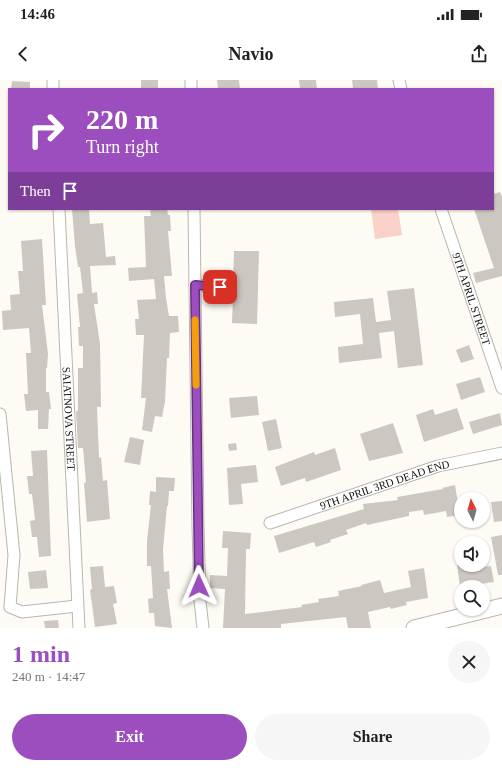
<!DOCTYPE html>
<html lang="en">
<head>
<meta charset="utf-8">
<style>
  :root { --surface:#fff; --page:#f6f6f6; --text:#222; --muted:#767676; --accent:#9c4ebe }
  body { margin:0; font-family:"Times New Roman",serif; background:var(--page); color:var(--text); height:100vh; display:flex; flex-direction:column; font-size:15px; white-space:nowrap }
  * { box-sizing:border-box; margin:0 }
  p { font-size:13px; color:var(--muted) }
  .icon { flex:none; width:22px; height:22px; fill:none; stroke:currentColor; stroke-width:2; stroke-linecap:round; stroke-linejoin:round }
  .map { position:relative; height:548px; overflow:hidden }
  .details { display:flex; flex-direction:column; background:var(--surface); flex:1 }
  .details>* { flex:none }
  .guide { position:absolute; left:8px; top:8px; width:486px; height:122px; border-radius:0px; box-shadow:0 1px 3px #0004; background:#9c4ebe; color:#fff; overflow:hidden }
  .needle { width:26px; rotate:354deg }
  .controls { position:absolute; left:454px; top:412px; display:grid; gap:8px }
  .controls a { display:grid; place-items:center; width:36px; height:36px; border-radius:50%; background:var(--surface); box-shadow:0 1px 3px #0004; font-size:20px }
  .pin { position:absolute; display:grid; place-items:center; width:34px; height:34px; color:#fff; margin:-17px; border-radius:8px; box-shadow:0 2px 6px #0006 }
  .me { position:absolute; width:44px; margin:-22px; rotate:359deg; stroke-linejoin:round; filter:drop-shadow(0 0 3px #0008) }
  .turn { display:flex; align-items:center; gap:14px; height:84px; padding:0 12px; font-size:18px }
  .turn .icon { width:52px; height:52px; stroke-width:2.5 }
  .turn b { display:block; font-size:28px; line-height:34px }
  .then { display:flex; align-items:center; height:38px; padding:0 12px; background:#0003; gap:8px; font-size:15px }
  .round { display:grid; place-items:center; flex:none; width:42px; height:42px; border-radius:21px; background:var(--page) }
  .summary { display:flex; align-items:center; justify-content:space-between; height:68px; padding:0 12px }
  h1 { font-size:24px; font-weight:800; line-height:30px; color:var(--accent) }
  .cta { display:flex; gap:8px; margin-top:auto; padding:8px 12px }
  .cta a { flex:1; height:46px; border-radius:24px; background:var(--accent); color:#fff; font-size:16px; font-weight:800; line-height:46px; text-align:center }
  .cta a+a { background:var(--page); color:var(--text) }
  .status { display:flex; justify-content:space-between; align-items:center; height:28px; padding:0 20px; background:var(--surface); direction:ltr }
  .status svg { height:11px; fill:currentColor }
  header { display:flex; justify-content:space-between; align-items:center; height:52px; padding:0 12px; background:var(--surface); font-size:18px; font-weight:800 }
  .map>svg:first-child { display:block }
</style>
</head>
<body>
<div class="status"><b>14:46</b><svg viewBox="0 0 49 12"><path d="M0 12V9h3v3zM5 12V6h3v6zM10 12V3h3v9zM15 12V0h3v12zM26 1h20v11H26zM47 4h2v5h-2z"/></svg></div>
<header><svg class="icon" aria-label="back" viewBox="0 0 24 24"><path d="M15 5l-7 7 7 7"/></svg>Navio<svg class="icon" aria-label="share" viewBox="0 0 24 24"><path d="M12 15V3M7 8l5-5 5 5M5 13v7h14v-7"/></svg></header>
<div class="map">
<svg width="502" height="548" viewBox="0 0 502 548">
  <rect width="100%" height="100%" fill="#fefbf4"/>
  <path fill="#f9d1c9" d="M371,129H398L402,155L375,159Z"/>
  <path fill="#cdc7c2" d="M141,0H158V9H141Z
    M217,0H239L240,9H218Z
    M299,0H316L317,9H300Z
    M352,0H377L378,9H353Z
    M12,1L30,2V9H11Z
    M500,112L502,117V196L476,203L473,193L494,188L474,129H493V114Z
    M72,129H89L90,144L103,143L106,177L115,176L116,185L90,186L92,213L97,212L98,224H94L100,264L101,327H97L99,378L101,377L103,401L107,400L110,439L87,442L84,403L86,402L83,368H78L76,331H78V288H83V266H79L78,247H80L77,214L83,213L80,187H78L75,166Z
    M150,129H167L168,135H170L171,151H168L172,196H164L166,218L169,236H178L179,252L170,253L169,278H167L165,322L162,337L155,336L152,352L142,350L146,318H141L144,255H136L135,239H139L137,220L156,219L154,199L129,201L128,188L146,187L144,136H151Z
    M42,159L46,225H42L48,274L47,288H46V312H49L51,329H49L48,349H38V330L26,331L24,314H28L26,273H31L29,248L3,250L2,231L11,230L10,215L20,214L18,191H23L21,161Z
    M234,171H259L257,244L232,243L233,214L236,208L233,202Z
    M414,208L423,285L398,288L394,251L379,253L382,278L339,283L338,267L363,264L360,234L335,237L334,222L373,218L376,242L391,240L387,211Z
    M469,265L474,279L461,283L456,270Z
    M480,297L485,312L461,320L456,304Z
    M257,316L259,335L231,338L229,318Z
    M457,328L464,349L424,362L416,335L433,329L435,335Z
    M500,333L502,345L473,354L469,342Z
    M276,339L282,368L268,371L262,342Z
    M393,343L403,373L369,381L360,354Z
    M130,357L144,360L140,385L124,382Z
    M236,363L237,370L229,371L228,364Z
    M335,368L341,390L306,402L305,398L281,406L275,387L314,372L315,375Z
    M47,370L51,476L39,477L37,457H32L30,441L35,440L32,414H29L27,396H33L31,371Z
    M256,385L258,402L241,404L243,424L229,425L227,388Z
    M156,397L175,398L174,411H169L168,426H167L163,470L164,492L169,491L170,509H167L172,548L155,546L154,533H149L148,519L153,518L151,486H147V461L151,425H149L150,411L156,412Z
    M455,405L460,435L447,437L446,431L424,435L423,430L409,432V436L367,445L366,443L346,450L348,454L330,460L331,462L316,467L314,462L279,473L274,456L364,429L363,424L398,420L397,417L443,409L442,408Z
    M502,421V441L494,442L491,422Z
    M223,451L251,453L250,469H246L245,534L302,527L301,525L319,522L318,519L339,516L338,511L362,506L361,505L380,500L384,513L411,507L408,491L424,488L428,518L406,522L407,525L391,529L390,527L368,532L371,548H348L346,537L281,544V548H223L225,509L210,508V495L227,496L228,468H222Z
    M502,455V495H498L491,457Z
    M457,485H470L471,488L491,486L494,502L460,507Z
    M103,486L105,507L114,506L117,523L113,524L117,544L95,547L90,510L92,509L90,487Z
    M46,490L48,508L30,509L28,492Z
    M58,540L59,548H45L44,541Z"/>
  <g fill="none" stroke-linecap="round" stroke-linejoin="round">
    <g stroke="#b9b6b0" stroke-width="13">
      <g id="street">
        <path d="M53,0V9"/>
        <path d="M191,0V9"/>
        <path d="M399,0L401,9"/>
        <path id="s1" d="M59,129L79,548"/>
        <path d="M194,129L198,446L200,521L203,548"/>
        <path id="s2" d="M441,129L502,308"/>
        <path d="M195,205L229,208"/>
        <path d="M0,334L14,475L10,527L22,532L77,526"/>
        <path id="s3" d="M270,443L438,386L502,373"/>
      </g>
    </g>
    <g stroke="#b9b6b0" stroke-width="17">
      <path id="secondary" d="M414,548L502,526"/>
    </g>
    <use href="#street" stroke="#fff" stroke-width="11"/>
    <use href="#secondary" stroke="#fff" stroke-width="15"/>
  </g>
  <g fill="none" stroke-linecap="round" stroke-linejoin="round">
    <g stroke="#65337c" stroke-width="10">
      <path id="route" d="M199,506L195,205L220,207"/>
    </g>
    <use href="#route" stroke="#9c4ebe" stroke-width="7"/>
    <path stroke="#f59e0b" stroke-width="7" d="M195,240L196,305"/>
  </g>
  <g text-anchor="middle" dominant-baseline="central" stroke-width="3" stroke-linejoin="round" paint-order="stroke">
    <g font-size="11" fill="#131210" stroke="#fff">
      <text stroke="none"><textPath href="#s2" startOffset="95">9TH APRIL STREET</textPath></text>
      <text stroke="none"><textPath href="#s1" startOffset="210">SAIATNOVA STREET</textPath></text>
      <text stroke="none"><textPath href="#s3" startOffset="121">9TH APRIL 3RD DEAD END</textPath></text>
    </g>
  </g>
</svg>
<div class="controls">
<a><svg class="needle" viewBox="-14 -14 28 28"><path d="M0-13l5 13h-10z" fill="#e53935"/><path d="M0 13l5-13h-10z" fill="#767676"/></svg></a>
<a><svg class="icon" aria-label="sound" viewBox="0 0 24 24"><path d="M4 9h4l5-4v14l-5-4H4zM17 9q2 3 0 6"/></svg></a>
<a><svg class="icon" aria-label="search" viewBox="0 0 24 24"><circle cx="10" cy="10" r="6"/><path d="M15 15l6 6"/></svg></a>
</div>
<div class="pin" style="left:220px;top:207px;background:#d93025"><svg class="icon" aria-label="arrive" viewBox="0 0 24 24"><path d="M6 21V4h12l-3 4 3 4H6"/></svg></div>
<svg class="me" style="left:199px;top:506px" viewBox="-20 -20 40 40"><path d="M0-17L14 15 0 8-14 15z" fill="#9c4ebe" stroke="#fff" stroke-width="4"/></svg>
<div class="guide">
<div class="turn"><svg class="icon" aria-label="right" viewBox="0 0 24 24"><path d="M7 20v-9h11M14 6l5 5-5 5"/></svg><div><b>220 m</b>Turn right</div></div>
<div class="then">Then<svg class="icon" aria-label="arrive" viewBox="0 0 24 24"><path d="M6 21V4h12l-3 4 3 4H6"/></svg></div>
</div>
</div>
<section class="details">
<div class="summary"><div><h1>1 min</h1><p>240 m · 14:47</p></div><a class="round"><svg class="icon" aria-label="close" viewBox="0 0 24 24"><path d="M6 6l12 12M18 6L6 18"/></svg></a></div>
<div class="cta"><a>Exit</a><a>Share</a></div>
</section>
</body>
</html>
